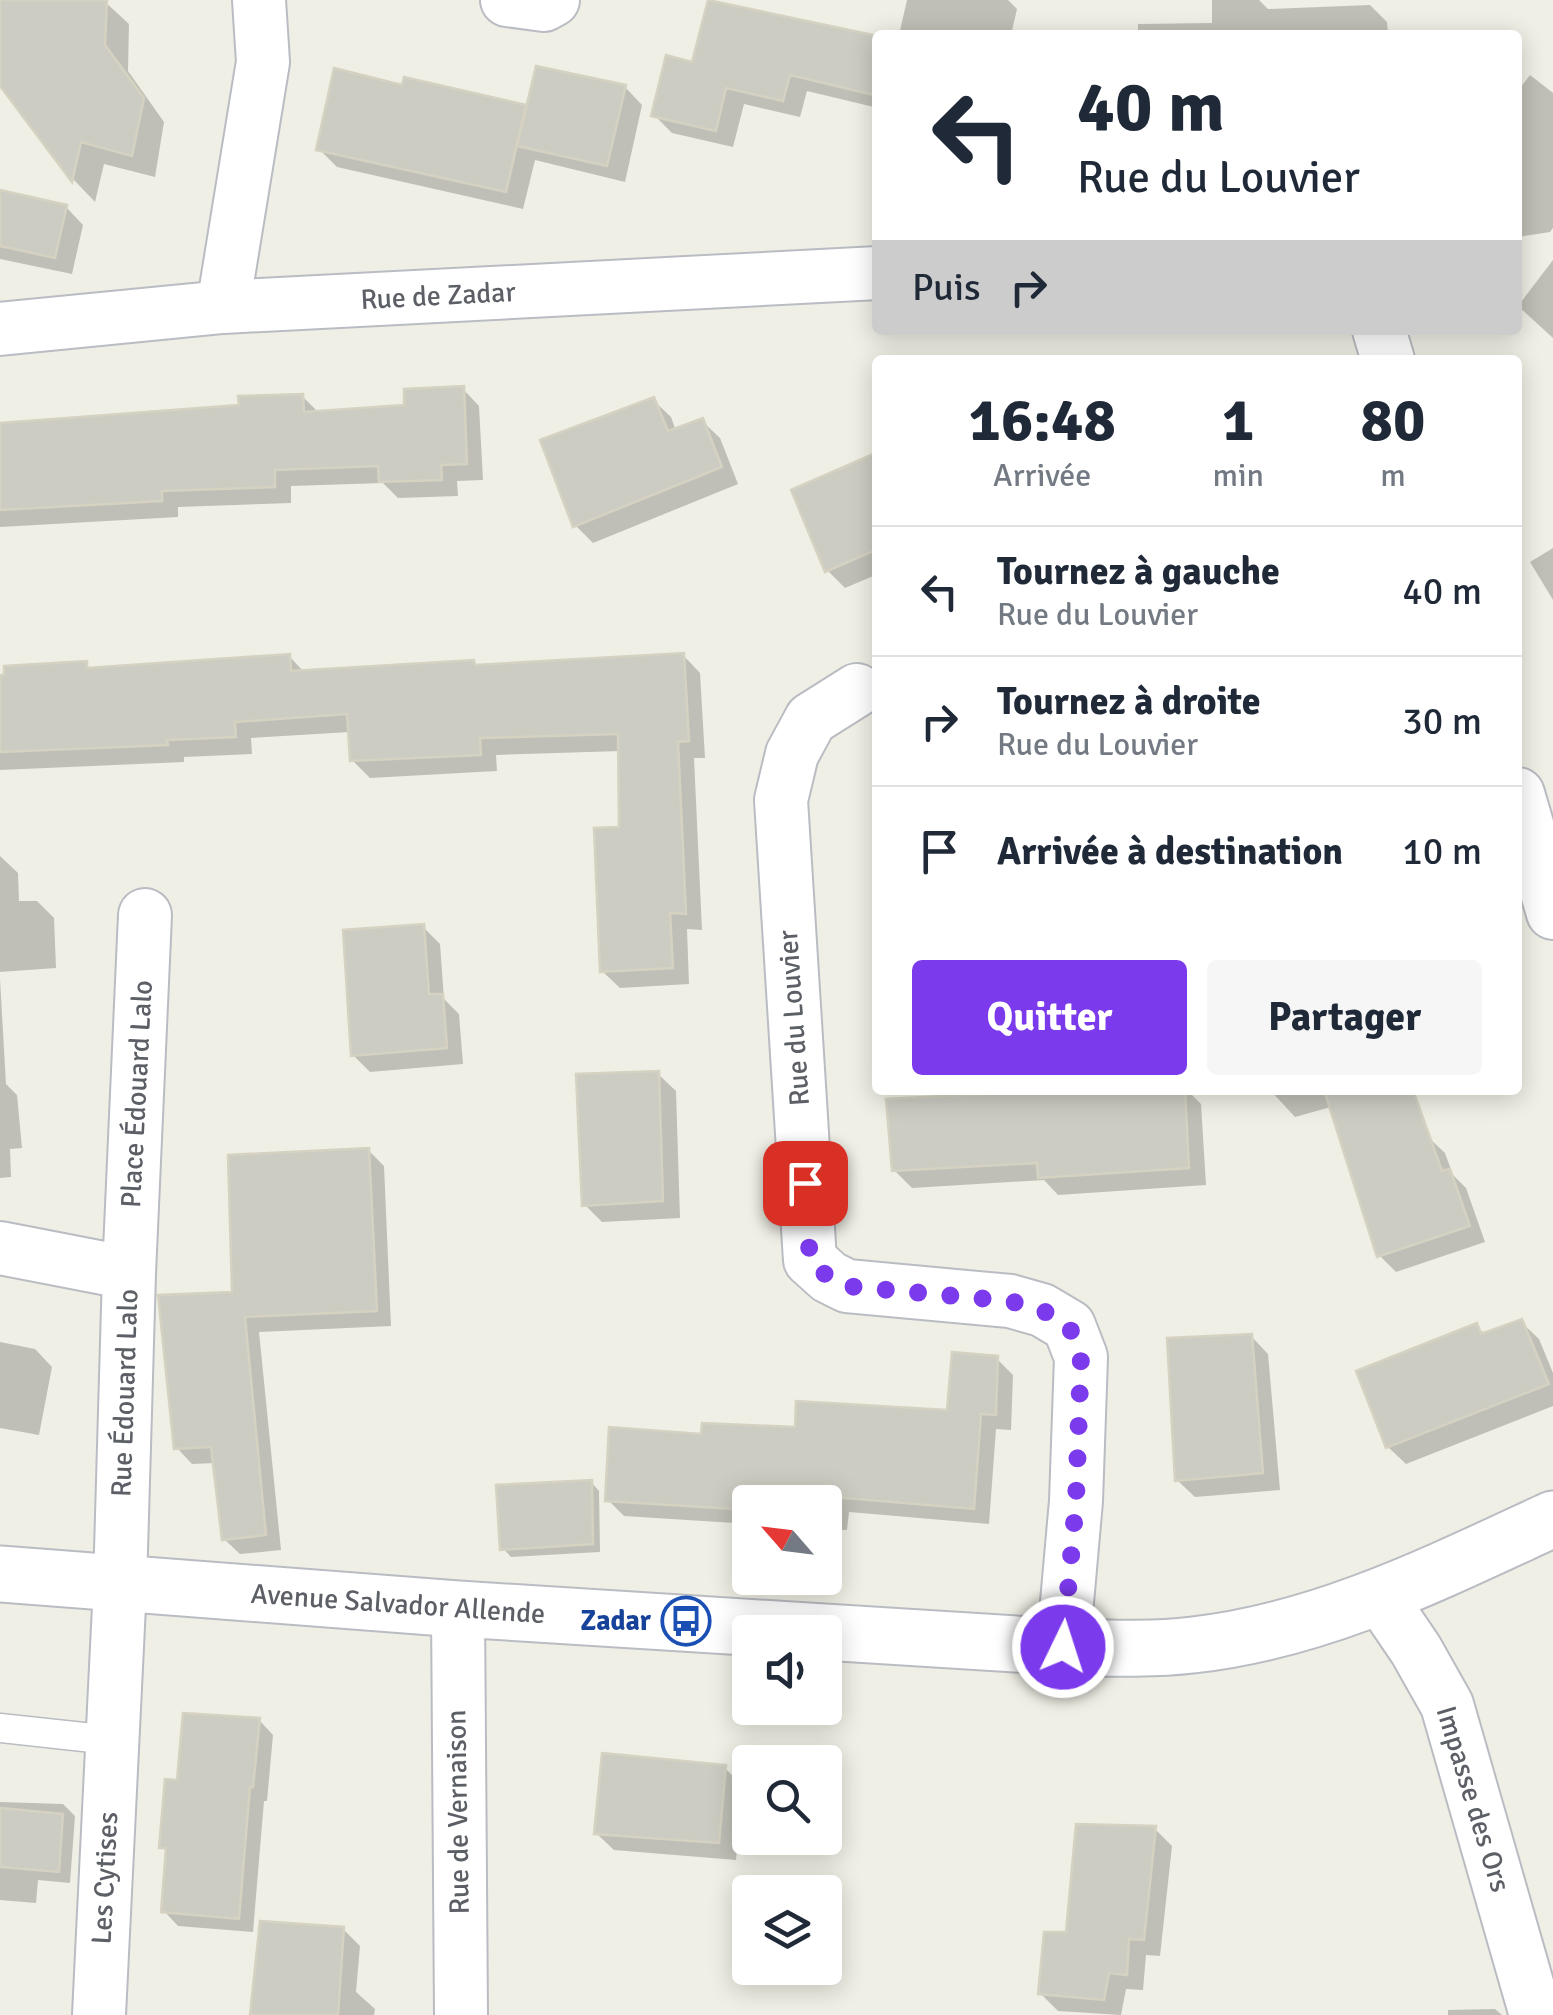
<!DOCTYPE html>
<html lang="fr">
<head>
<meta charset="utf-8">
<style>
  :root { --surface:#fff; --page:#f6f6f7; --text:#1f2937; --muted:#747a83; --line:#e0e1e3; --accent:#7c3aed }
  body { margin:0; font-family:Signika,sans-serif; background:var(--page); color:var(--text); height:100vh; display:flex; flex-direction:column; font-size:38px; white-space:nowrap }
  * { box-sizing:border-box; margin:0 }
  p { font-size:32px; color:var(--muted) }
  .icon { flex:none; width:55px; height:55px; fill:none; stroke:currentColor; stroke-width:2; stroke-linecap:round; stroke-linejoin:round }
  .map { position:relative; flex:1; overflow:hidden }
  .drawer { position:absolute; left:872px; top:355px; width:650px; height:740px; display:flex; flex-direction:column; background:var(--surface); border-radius:10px; box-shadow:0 5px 25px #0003 }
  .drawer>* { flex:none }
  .guide { position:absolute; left:872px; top:30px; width:650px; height:305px; border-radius:10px; box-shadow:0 5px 25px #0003; background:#fff; color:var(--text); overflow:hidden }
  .needle { width:65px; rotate:298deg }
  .buttons { position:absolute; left:732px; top:1485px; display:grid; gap:20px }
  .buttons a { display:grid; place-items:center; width:110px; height:110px; border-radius:10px; background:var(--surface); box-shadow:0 5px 25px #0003; font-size:50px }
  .pin { position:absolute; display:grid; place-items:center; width:85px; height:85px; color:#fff; margin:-42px; border-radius:20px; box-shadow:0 5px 15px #0006 }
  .me { position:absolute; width:110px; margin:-55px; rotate:4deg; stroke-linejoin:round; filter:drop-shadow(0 0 8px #0008) }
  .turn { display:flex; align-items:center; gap:35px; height:210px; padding:0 40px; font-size:45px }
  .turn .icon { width:130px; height:130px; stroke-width:2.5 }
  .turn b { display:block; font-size:70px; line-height:85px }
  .then { display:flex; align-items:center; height:95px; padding:0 40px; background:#0003; gap:20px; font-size:38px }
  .eta { display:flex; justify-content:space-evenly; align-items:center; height:170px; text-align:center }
  .eta b { font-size:60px; font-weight:800; line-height:70px }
  .button { display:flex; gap:20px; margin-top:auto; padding:20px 40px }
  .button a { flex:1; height:115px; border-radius:10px; background:var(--accent); color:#fff; font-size:40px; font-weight:800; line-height:115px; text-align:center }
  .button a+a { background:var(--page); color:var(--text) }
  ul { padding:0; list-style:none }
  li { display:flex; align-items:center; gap:30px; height:130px; padding:0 40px; border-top:2px solid var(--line) }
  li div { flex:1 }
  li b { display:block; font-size:38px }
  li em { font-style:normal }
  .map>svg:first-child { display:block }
</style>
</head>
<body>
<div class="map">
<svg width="1553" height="2015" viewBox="0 0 1553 2015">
  <rect width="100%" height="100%" fill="#f0efe5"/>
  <path fill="#0003" d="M0,0H103L129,24L128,71L164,122L155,177L104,164L95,202L74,180L0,84Z
    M907,0H1008L1017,9L1011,35H899Z
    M1212,0H1259L1268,9L1370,5L1387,22L1388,35H1138V24L1212,23Z
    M878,38V108L807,91L800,117L744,104L733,147L672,133L654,115L693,65Z
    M1530,75L1553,93V228L1550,232L1518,237V91Z
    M625,87L642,105L625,182L535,160L523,209L337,167L319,149L404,88L525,107L528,111Z
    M0,192L66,207L83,225L72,274L0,259Z
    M1553,260V338L1518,306Z
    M463,389L479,406L483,480L457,481L458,496L398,498L383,483L291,486V503L178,507V517L0,527V424L241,407L302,396L319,413L406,408Z
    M653,400L671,417L676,431L702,421L720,438L738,484L593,543L575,525Z
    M878,455V574L845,588L827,570Z
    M1553,548V600L1530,562Z
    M683,655L700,673L705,758H694L702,930L687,929L689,984L620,988L602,971L622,829L621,751L496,755L497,771L370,778L352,760L350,732L251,738L252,754L184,757V762L0,770V678L86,664L92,670L289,656L305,673L473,663L478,667Z
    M0,856L18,873L19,901H37L54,918L56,968L0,972Z
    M423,927L440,944L444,999L459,1014L463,1064L370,1072L353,1055Z
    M0,979L6,1084L17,1095L22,1148L10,1149L11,1177L0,1178Z
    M658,1074L676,1091L680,1218L602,1222L585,1205Z
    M1107,1090H1187L1201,1104L1206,1185L1058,1195L1044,1180L912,1188L894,1170Z
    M1270,1090H1380L1381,1093L1295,1117Z
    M1428,1137L1445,1153L1453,1175L1466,1188L1485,1242L1396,1272L1380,1256Z
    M368,1150L384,1166L391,1326L259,1332L281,1550L240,1554L224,1539L216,1463L192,1464L177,1448L235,1294Z
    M1521,1322L1539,1339L1553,1373V1406L1406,1464L1388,1447L1476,1326L1486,1335Z
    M1251,1336L1268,1354L1280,1490L1195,1497L1177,1480Z
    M0,1342L35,1349L52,1367L39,1435L0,1428Z
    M996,1358L1013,1375L1011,1430L996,1429L989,1524L849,1512L847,1530L825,1529V1502H750V1524L624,1516L608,1500L703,1436L797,1430L950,1413Z
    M591,1482L599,1491L600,1552L511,1557L503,1548Z
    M259,1720L273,1735L267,1801H264L253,1932L178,1926L164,1911L168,1853L162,1847L179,1783Z
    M724,1767L742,1785L736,1860L614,1850L596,1833Z
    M0,1802L63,1804L75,1816L70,1883L38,1880L36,1903L0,1900Z
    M1155,1829L1172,1846L1160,1956L1146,1955L1143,1990L1126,1989L1121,2015L1058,2011L1041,1994L1068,1934Z
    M343,1929L360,1946L356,1992L375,2009L374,2015H253Z
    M1495,2009L1502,2015H1448V2010Z"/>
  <path fill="#cdccc3" stroke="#d5d2c2" stroke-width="2.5" d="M0,0H107L105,45L144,98L132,156L81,142L72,182L0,86Z
    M708,0L878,36V96L790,75L783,101L726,88L716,131L651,116L666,55L692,62Z
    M536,66L626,85L607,166L517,146Z
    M334,68L402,85L404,77L526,105L506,192L316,150Z
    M0,190L67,205L55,258L0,246Z
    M464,386L467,464L441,465L442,480L379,482L378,466L275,470V487L162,491V501L0,510V423L239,405L238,396L303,394L304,412L404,405V389Z
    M654,397L668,431L703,418L722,467L573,527L540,440Z
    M878,452V549L825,572L791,490Z
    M684,653L689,741L678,742L686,914L670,913L673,968L600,972L594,828L619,827L618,734L480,738L481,755L350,761L347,714L235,722L236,737L167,740L168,745L0,752V675H4V666L87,661V668L290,654L291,671L474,660L475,665Z
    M424,924L429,994H443L447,1048L351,1056L343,930Z
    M659,1071L663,1201L582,1206L576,1074Z
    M1062,1090H1185L1189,1168L1038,1178L1037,1163L892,1171L886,1099Z
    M1324,1090H1413L1442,1171L1450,1169L1470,1226L1377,1257Z
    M369,1148L377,1311L245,1317L266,1535L222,1540L211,1447L174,1449L158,1295L232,1292L228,1155Z
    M1522,1319L1549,1384L1386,1448L1356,1371L1477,1323L1481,1334Z
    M1252,1334L1263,1473L1175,1481L1167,1338Z
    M952,1352L998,1356L996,1415L981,1414L974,1509L833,1497L831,1515H825V1502H750V1510L605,1501L609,1427L701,1434L702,1423L795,1427L796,1401L947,1410Z
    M592,1480L593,1544L500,1550L496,1485Z
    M183,1713L260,1718L253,1787H250L239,1919L161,1912L166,1848H159L165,1779L177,1780Z
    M602,1753L726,1765L719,1843L594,1834Z
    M0,1808L63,1814L59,1872L0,1867Z
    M1076,1824L1156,1826L1144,1940L1129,1939L1127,1975L1109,1973L1104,2000L1038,1994L1044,1932H1066Z
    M260,1921L344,1927L338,2015H250Z"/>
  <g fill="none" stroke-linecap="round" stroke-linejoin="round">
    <g stroke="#b9bcc2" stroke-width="31">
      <path id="service" d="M0,1728L111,1740"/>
    </g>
    <g stroke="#b9bcc2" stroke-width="56">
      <path id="minor" d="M507,0L544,5L553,0
        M223,307L263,62L259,0
        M0,329L223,307L878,273
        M1379,330L1388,360
        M857,690L811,719L792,754L781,800L810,1260L829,1277L847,1286L1010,1301L1042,1310L1069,1326L1081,1357L1076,1501L1063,1647
        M1518,794L1553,913
        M0,1248L129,1273L120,1585L99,2015
        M129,1273L145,915
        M1380,1597L1416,1650L1447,1705L1536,2015
        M458,1609L461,2015"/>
    </g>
    <g stroke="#b9bcc2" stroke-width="59">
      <path id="tertiary" d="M0,1574L458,1609L1063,1647C1106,1648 1150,1650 1193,1645C1321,1631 1438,1572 1553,1519"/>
    </g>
    <use href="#service" stroke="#fff" stroke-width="28"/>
    <use href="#minor" stroke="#fff" stroke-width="52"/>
    <use href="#tertiary" stroke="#fff" stroke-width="55"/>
  </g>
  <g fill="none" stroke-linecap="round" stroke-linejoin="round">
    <path stroke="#7c3aed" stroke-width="18" stroke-dasharray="0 32.4" d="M805,1183L810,1260L828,1277L846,1286L1010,1301L1042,1310L1069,1326L1081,1356L1076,1501L1063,1647"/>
  </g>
  <defs>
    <g id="bus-ring" transform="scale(2.5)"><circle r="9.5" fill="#fff" stroke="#1a4fb4" stroke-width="1.5"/><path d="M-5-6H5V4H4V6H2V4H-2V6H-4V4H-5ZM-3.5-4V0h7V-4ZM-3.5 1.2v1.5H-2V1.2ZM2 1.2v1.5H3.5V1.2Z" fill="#1a4fb4"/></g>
  </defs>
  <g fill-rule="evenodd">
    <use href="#bus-ring" x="686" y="1621"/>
  </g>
  <g text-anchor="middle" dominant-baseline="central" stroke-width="8" stroke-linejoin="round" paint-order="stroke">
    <g font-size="28" fill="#5c6066" stroke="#fff">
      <text transform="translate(438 296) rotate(-3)">Rue de Zadar</text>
      <text transform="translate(794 1018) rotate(-94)">Rue du Louvier</text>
      <text transform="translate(137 1094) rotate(-87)">Place Édouard Lalo</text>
      <text transform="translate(125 1393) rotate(-88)">Rue Édouard Lalo</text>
      <text transform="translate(398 1604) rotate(4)">Avenue Salvador Allende</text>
      <text transform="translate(1473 1799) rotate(73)">Impasse des Ors</text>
      <text transform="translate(458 1812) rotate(-91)">Rue de Vernaison</text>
      <text transform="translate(105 1878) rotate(-87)">Les Cytises</text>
    </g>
    <g font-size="28" font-weight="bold" fill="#164399" stroke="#fff" text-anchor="end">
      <text x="651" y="1621">Zadar</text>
    </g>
  </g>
</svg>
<div class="buttons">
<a><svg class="needle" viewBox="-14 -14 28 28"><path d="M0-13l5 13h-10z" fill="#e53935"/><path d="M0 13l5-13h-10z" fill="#747a83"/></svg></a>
<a><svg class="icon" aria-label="sound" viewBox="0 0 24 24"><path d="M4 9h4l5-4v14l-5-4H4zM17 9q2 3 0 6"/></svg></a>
<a><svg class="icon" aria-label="search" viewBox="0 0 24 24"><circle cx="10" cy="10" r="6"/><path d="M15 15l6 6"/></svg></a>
<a><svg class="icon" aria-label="layers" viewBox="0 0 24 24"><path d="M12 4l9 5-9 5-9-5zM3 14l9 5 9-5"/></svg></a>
</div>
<div class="pin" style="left:805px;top:1183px;background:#d93025"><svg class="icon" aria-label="arrive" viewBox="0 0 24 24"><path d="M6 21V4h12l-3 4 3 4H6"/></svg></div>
<svg class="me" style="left:1063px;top:1647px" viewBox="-20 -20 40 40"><circle r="17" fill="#7c3aed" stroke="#fff" stroke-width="3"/><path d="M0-11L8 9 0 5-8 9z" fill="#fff"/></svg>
<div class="guide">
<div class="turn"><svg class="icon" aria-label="left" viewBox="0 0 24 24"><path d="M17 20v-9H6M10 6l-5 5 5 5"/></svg><div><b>40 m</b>Rue du Louvier</div></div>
<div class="then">Puis<svg class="icon" aria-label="right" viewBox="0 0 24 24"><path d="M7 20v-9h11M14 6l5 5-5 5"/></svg></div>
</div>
<section class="drawer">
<div class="eta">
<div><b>16:48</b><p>Arrivée</p></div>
<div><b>1</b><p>min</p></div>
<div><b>80</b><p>m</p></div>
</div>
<ul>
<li><svg class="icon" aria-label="left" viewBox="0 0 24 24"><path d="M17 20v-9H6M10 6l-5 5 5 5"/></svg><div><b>Tournez à gauche</b><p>Rue du Louvier</p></div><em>40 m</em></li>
<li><svg class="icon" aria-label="right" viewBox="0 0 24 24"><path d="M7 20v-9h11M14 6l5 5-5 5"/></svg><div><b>Tournez à droite</b><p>Rue du Louvier</p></div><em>30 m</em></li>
<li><svg class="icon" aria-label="arrive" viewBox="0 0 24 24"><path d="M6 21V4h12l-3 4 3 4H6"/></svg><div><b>Arrivée à destination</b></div><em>10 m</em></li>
</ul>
<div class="button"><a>Quitter</a><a>Partager</a></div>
</section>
</div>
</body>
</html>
